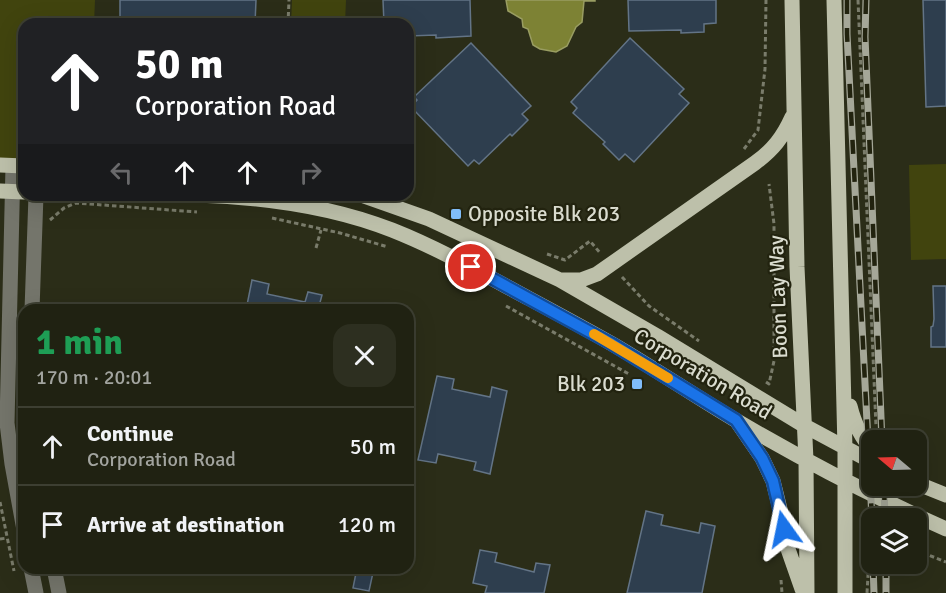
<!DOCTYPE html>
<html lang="en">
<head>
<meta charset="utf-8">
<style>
  :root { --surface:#202212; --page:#2d2f20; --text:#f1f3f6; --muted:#a2a49f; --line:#3d3f32 }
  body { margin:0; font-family:Signika,sans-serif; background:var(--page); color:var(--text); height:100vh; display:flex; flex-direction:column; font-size:22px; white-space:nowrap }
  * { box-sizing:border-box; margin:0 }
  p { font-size:20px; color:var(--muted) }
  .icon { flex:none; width:33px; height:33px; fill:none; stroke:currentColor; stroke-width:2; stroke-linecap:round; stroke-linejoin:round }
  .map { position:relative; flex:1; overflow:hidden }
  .details { position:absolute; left:18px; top:304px; width:396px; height:270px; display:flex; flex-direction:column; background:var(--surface); border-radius:18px; box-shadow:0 6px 24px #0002,0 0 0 2px var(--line) }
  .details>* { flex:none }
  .banner { position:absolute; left:18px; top:18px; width:396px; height:183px; border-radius:18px; box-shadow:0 6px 24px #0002,0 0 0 2px var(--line); background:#202124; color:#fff; overflow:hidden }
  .needle { width:39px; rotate:289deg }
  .controls { position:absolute; left:861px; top:430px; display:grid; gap:12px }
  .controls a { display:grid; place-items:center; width:66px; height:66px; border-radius:12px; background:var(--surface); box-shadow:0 6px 24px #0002,0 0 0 2px var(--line); font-size:30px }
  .pin { position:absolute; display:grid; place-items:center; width:51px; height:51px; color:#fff; margin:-26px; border:3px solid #fff; border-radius:50%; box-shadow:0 2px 6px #0007 }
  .me { position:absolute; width:66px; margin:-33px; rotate:348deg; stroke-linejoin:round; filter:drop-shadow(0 0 4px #0008) }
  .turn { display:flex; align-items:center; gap:21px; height:126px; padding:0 18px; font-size:27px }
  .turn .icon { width:78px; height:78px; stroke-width:2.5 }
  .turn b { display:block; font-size:42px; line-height:51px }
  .lanes { display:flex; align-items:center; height:57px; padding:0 18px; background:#0003; justify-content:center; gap:30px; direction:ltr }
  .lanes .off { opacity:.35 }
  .round { display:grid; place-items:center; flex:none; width:63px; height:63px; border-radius:18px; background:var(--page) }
  .headline { display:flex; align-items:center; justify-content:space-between; height:102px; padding:0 18px }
  h1 { font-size:36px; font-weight:700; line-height:45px; color:#1e9e55 }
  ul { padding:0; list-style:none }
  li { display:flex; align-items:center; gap:18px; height:78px; padding:0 18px; border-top:2px solid var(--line) }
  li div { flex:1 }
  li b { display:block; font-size:22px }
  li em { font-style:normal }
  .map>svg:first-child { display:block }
</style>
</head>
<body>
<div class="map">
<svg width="946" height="593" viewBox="0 0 946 593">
  <rect width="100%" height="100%" fill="#2b2d18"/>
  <path fill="#41440e" d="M0,0H95L94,24H24V166L0,164Z
    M292,0H346L345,24H291Z
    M946,164V259L911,260L909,165Z"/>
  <path fill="#7d8234" stroke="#999d62" stroke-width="1.5" d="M506,0H595V1H584L582,22L576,27L567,46L556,52L540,49L533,45L528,29L523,27L522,19L508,11Z"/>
  <path fill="#2e3e4e" stroke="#637486" stroke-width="1.5" d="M120,0H256L255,24H120Z
    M383,0H470L471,36L436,38V35L408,36V24H384Z
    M628,0H716V23L704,24V32L681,33V30L629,31Z
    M923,0H946V106L926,107Z
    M630,38L684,89L679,94L689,103L634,162L625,154L619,160L603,144L605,142L573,113L577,108L571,102Z
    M471,43L531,106L522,114L528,120L512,136L510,134L479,164L474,160L468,166L411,107L417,100L414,97Z
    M252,280L269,284L267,294L305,302L308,292L322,295L318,310H246Z
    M933,286H946V347H931V327L933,326L934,319Z
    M437,376L454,379L452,389L490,397L492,387L507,391L490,474L474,470L476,462L448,456L438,454L436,463L418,460Z
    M646,511L663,515L661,525L699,533L701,523L715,526L702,593H627Z
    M480,550L497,553L495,562L534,572L536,563L550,565L544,593H485L487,586L473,583Z
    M357,568H374L369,591L353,588Z"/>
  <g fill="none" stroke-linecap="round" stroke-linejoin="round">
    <path stroke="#7a7c6b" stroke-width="3" stroke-dasharray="4.5 3" stroke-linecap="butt" d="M858,0L876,427
      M288,24L289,0
      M744,149L758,130L765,69L766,0
      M272,218L340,233L388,247
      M50,220L64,208L76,203L197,212
      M316,248L321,230
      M547,254L565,260L590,241L601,254
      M622,277L649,306L699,341
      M506,306L629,374
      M766,382L769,384L774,361V224L769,184
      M0,502L14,571
      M866,538L870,541L867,593
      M0,539L7,538
      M916,550L946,562
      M781,580L782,593"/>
    <path stroke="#74756b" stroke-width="15" d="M13,166L7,423L12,464L24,530
      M32,310L36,195
      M31,568L36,593
      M54,568L59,593"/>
    <path stroke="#bdc0aa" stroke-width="15" d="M792,0L797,267L806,460L807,593
      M834,0L845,449V593
      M0,165L24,166
      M0,191L24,192
      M197,195C263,197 331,206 392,230C440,249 485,275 530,299C558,314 586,329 614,345C655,369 695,396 737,421C805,461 874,497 946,529
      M361,195L429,219L560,280L657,336L805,426L872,462
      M560,280H581L597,274L755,163C773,150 783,137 792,117
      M850,406C854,422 860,437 872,449
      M738,423L762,458L773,481L780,509L788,549L802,589
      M916,483L946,495"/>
    <g stroke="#a5a798" stroke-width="7">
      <path id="rail" d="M847,0V34L872,519
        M866,0L865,37L882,441
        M884,486L885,519
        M873,564L874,593
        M886,564V593"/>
    </g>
    <use href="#rail" stroke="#22230f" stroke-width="4.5" stroke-dasharray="14" stroke-linecap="butt"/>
  </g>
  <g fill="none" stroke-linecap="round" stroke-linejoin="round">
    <g stroke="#114b97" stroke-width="15">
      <path id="route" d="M471,267L612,344L736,420L762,458L773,481L784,529"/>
    </g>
    <use href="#route" stroke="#1a73e8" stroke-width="10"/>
    <path stroke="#f59e0b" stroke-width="10" d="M594,334L668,378"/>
  </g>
  <g fill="#80bdfa" stroke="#22230f" stroke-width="2">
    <rect x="450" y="208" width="12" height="12" rx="3"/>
    <rect x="631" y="378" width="12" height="12" rx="3"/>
  </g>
  <g text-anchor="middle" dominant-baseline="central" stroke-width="4.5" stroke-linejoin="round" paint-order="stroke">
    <g font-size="21" fill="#dadccf" stroke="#22230f" text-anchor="start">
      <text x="468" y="214">Opposite Blk 203</text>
      <text x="625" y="384" text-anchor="end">Blk 203</text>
    </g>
    <g font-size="21" fill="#dadccf" stroke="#22230f">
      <text transform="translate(778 297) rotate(-92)">Boon Lay Way</text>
      <text transform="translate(703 374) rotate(31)">Corporation Road</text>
    </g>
  </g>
</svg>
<div class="controls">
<a><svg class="needle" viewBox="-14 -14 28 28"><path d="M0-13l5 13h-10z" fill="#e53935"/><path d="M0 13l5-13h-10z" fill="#a2a49f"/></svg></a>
<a><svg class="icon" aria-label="layers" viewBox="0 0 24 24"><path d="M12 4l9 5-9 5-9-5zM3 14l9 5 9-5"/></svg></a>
</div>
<div class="pin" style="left:471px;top:267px;background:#d93025"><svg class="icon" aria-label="arrive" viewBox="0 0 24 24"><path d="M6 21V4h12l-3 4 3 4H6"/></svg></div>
<svg class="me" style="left:784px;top:529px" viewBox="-20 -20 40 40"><path d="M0-17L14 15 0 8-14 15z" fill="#1a73e8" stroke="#fff" stroke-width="4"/></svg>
<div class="banner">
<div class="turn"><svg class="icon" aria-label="ahead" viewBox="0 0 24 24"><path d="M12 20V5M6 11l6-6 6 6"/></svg><div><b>50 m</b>Corporation Road</div></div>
<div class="lanes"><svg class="icon off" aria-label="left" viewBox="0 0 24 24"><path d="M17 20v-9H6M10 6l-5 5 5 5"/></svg><svg class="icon" aria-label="ahead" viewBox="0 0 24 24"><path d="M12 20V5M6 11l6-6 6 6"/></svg><svg class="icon" aria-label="ahead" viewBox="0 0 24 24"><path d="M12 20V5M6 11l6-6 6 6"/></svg><svg class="icon off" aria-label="right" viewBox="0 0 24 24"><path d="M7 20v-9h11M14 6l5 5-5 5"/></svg></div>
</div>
<section class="details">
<div class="headline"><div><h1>1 min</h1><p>170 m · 20:01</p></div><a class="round"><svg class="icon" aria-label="close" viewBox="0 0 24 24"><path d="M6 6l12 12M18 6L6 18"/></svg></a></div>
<ul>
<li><svg class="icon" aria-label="ahead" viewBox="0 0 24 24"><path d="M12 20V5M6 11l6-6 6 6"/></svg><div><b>Continue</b><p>Corporation Road</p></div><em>50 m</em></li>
<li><svg class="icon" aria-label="arrive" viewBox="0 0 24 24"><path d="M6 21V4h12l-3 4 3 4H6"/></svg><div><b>Arrive at destination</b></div><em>120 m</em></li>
</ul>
</section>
</div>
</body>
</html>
